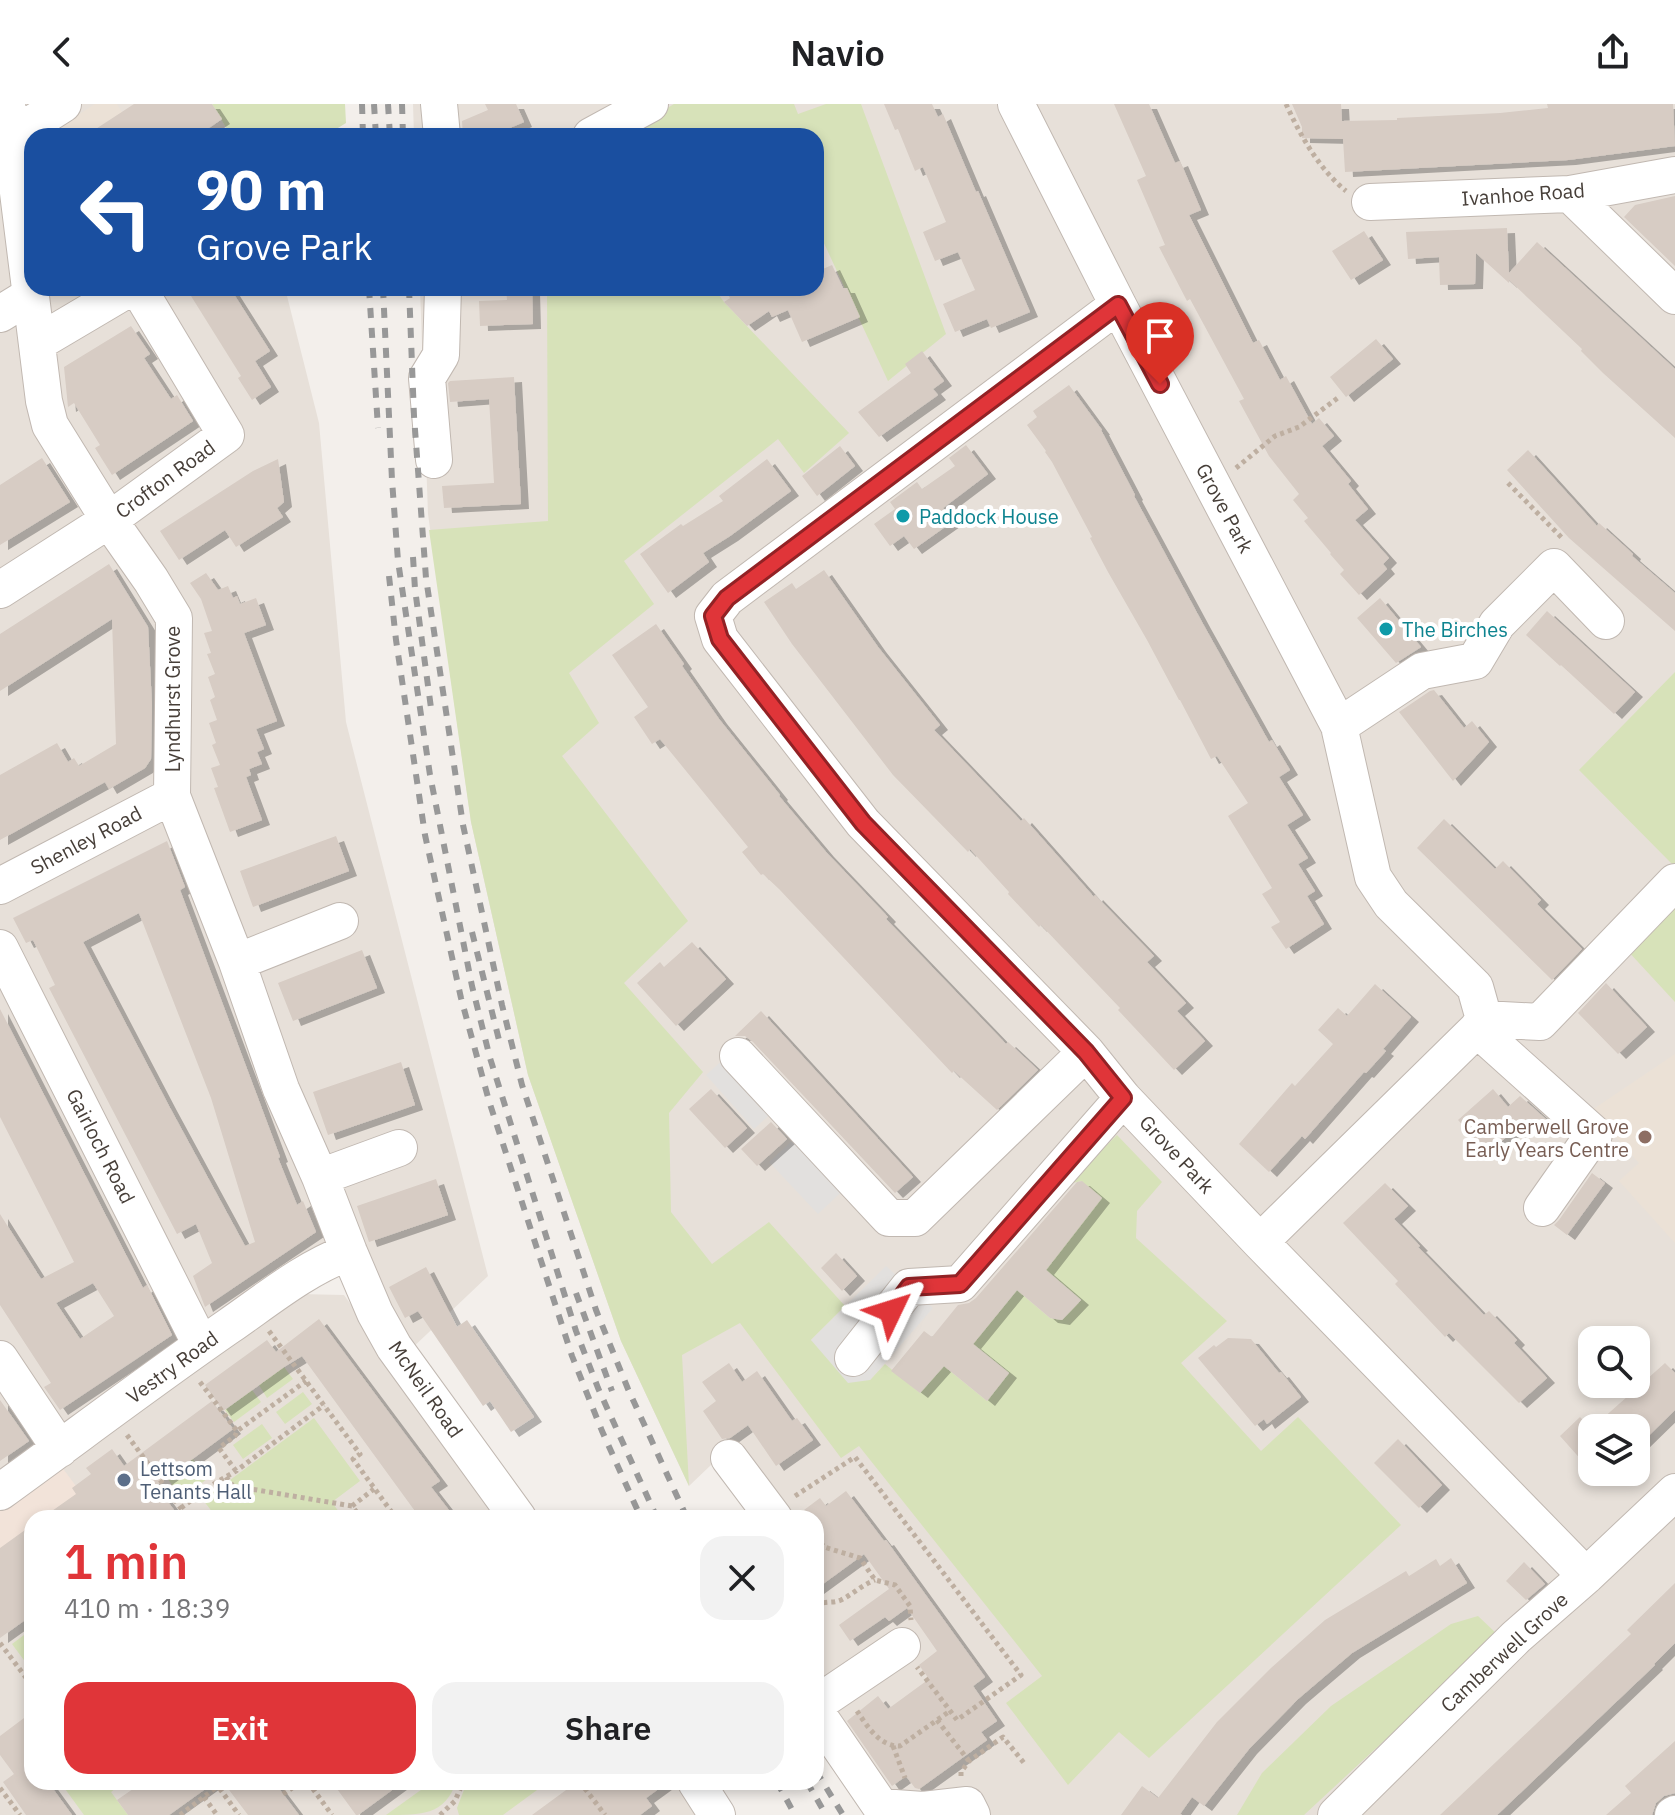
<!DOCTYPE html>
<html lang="en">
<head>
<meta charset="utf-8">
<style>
  :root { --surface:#fff; --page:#f2f2f2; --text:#202124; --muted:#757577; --accent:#e03539 }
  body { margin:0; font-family:"IBM Plex Sans",sans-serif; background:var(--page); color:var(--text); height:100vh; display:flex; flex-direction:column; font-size:30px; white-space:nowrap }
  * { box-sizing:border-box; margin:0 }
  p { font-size:26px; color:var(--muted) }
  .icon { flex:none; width:44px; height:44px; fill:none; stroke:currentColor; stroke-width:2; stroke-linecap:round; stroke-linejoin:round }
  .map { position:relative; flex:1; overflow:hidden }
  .side { position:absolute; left:24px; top:1406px; width:800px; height:280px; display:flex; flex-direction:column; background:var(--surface); border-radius:24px; box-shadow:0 4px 12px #0003 }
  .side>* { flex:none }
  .guide { position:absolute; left:24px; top:24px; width:800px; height:168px; border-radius:24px; box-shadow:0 4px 12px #0003; background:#1a4fa0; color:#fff; overflow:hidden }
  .fabs { position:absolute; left:1578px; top:1222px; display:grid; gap:16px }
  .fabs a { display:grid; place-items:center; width:72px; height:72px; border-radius:16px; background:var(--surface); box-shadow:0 4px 12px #0003; font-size:40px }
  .pin { position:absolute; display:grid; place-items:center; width:68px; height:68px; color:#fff; margin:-82px -34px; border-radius:50% 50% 50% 0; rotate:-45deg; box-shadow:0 0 8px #0007 }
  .pin .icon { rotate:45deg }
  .me { position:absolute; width:88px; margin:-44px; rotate:49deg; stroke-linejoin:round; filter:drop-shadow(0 0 6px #0008) }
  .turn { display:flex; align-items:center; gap:28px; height:168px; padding:0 40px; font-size:36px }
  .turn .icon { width:104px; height:104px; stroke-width:2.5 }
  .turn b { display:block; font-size:56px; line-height:68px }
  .round { display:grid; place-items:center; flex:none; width:84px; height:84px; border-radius:24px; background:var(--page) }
  .overview { display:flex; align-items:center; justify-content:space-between; height:136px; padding:0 40px }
  h1 { font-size:48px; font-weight:600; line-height:60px; color:var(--accent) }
  .primary-button { display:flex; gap:16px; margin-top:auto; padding:16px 40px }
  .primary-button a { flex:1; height:92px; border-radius:24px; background:var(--accent); color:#fff; font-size:32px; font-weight:600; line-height:92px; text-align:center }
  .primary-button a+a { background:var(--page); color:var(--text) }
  header { display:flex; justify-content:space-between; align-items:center; height:104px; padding:0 40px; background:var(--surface); font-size:36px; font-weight:600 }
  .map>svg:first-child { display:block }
</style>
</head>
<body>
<header><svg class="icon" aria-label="back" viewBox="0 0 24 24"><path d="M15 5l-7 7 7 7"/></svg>Navio<svg class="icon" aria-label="share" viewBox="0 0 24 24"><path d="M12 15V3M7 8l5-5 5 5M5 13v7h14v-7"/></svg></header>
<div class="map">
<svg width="1675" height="1711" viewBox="0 0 1675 1711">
  <defs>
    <filter id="shadow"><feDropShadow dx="8" dy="5" stdDeviation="0" flood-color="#0004"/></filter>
  </defs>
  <rect width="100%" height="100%" fill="#f3efeb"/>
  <path fill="#e7e0d9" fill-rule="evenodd" d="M0,0H212L231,32H32V184H285L319,319L346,618L488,1172L407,1249L356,1128L0,1377Z
    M413,0H1675V1711H882L816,1586V1414H787L733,1340L689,1382L621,1237L528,971L471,718L428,410L420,184H816V32H414ZM1592,1236H1636V1280H1592ZM1592,1324H1636V1368H1592Z
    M298,1190L344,1191L504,1414H57L61,1362Z
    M32,1432V1678H681L703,1711H0V1455Z"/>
  <path fill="#f2e3d9" d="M61,1362L85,1394L57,1414H32V1432L0,1455V1407Z"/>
  <path fill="#ebe1d6" d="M95,0H117L136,32H46Z
    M1675,950V1139L1619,1077L1639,1059L1592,1006Z"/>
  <path fill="#d7e2b9" d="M212,0H345L346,19L325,32H231Z
    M674,0H794L798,10L826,0H861L946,230L888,277L816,122V32H620Z
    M547,184H714L724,198L849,329L804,369L778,335L624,457L654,500L569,569L599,619L562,652L688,817L624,879L703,968L669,1009L671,1108L712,1160L769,1118L845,1202L811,1236L870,1276L885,1260L920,1289L944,1262L987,1297L1009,1269L973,1240L1017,1186L1050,1214L1062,1216L1081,1196L1046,1166L1082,1077L1067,1080L1117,1031L1162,1078L1137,1107L1136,1134L1227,1217L1181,1259L1261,1347L1298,1313L1401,1421L1149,1654L1119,1628L1068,1681L1006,1599L1042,1572L859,1342L841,1354L740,1219L682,1251L689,1382L621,1237L528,971L471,718L429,426L548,417Z
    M1675,568V898L1626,845L1674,762L1579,666Z
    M284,1263L293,1275L267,1294L259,1281Z
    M252,1286L261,1298L234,1318L225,1306Z
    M303,1288L312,1300L285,1320L276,1308Z
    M314,1314L360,1377L332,1398L343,1414H217L203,1396Z
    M262,1320L272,1334L243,1355L233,1341Z
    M193,1355L207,1375L182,1394L167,1374Z
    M1478,1512L1498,1531L1304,1711H1237L1262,1669L1331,1602L1451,1520Z
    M32,1525V1567L12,1540Z
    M60,1678H124L111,1688L128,1711H84Z
    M432,1678H456C445,1711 422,1711 386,1711Z
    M467,1678H548L503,1711H459L457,1704Z"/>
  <path fill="#e2e0de" d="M734,946L782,1000L754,1025L706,971Z
    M805,1025L853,1077L818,1110L769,1058Z
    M886,1162L933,1204L870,1276L848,1279L811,1236Z"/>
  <path fill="#d7ccc4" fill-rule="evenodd" filter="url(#shadow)" d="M134,0H212L222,15L197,32H85Z
    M485,0H516L524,18L491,32H463L462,17L488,6Z
    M884,0H932L938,13L943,10L976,88L978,87L1030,208L991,224L987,215L955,228L943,200L975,186L958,148L935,157L923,128L946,118L923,63L915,67L898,25L895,26Z
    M1114,0H1149L1175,59L1180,57L1201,106L1189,111L1253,239L1259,236L1280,276L1286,272L1312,320L1319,314L1334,332L1322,342L1351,377L1348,380L1368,405L1355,416L1389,454L1383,460L1387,465L1359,491L1340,470L1344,466L1330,450L1331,449L1304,417L1308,414L1293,396L1299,390L1269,352L1239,297L1244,295L1190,195L1187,197L1159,143L1165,141L1137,76L1146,72Z
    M1292,0H1341L1342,17L1397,16V14L1500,9L1548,4L1547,0H1673L1675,42L1568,56L1345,68L1343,35L1302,34V23Z
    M1675,92V162L1624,113L1635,101Z
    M1507,124L1509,169L1537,138L1675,265V334L1603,269L1581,247L1582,245L1509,176V179L1476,149L1475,180L1440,181L1439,153L1408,155L1406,128Z
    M1364,127L1383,156L1351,176L1332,147Z
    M832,161L843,184H847L860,213L802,238L788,206L772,213L769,207L747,222L724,198L730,194L724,184H816V168Z
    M186,184H230L270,247L255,257L271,283L252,296L238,274L241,272Z
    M506,184H532L533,220L480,222L479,197L507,196Z
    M131,222L150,250L144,254L171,295L177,291L193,317L112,371L95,344L100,341L74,299L68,303L64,263Z
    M1376,235L1393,255L1346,293L1330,273Z
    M922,247L944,277L933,285L938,291L879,333L858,308L911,269L905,260Z
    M514,273L521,400L444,404L442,382L494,379L489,295L450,298L448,279L450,277Z
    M1069,281L1102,326H1101L1135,391L1134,392L1203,520L1269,638L1272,636L1290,666L1279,673L1303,711L1287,721L1308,754L1298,760L1315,787L1307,792L1324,820L1286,845L1271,823L1280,818L1262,790L1272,784L1228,712L1248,699L1217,652L1211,655L1180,596H1179L1147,536L1108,468L1090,434L1092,433L1052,358L1045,348L1046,347L1027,321L1037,313L1033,307Z
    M966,341L988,370L943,404L952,418L914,445L904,432L890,442L874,420L895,405L890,398L917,378L922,385L955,362L949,354Z
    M840,342L855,362L817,392L802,372Z
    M1528,346L1597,422L1599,419L1633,450L1632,452L1675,489V527L1569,434L1507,366Z
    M42,354L70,398L0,441V381Z
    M278,355L284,398L277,404L283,413L236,443L225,426L179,456L160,427L253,367Z
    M767,355L791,387L730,432L703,449L709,458L668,489L640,450L681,420L683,422L723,397L719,392Z
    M109,460L148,523L152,601L151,655L145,664L109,685L105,678L0,736V671L57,639L68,658L74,654L79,662L116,640L112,515L0,587V530Z
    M824,466L878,543L940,621L934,626L1021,717L1024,714L1094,793L1095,791L1154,852L1147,858L1186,899L1177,907L1205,937L1174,966L1118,906L1120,904L1078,860L1041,821L1039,823L1008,790L1009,788L970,745L968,748L893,671L792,540L764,498L792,479L796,485Z
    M206,469L218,486L228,482L233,494L237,492L240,500L256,494L266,521L244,529L277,617L256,625L264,645L257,648L262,660L249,665L251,671L246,673L262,716L230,728L214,684L218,683L211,664L220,661L212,641L216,639L209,619L217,616L210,596L215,593L208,573L215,570L207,550L211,549L204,529L212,527L201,495L190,479Z
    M1380,494L1421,543L1396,559L1357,514Z
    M1547,507L1635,588L1614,610L1561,561L1560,562L1526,531Z
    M656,520L684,560L682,562L719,615L780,691L779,692L826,748L888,813L886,815L1006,940L1008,938L1038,966L997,1006L954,967L952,969L779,785L763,770L761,771L742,748L748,743L660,635L652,640L634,613L648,603L612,551Z
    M1434,586L1464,624L1472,617L1489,638L1453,677L1399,608L1430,587Z
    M1444,715L1495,765L1503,757L1541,796L1537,800L1582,845L1552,876L1417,744Z
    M336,732L349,767L253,803L240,767Z
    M167,737L185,783L180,786L280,1053L278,1054L297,1101L303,1097L316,1128L205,1203L193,1172L212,1159L196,1120L177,1130L49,884L55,881L33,836L26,839L13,814ZM139,809L211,994L255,1138L245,1142L169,1002L83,838Z
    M692,838L726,875L676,922L637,879L660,858L664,863Z
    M362,846L377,884L293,917L278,879Z
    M1606,879L1647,923L1618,950L1578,909Z
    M1375,880L1411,913L1383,945L1386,947L1366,969L1364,968L1305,1035L1302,1032L1269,1068L1239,1040L1292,979L1295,982L1333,940L1318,926L1338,904L1347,912Z
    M0,905L143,1184L147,1181L172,1231L60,1306L44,1283L51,1279L0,1201V1110L41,1175L74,1158L0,1013ZM93,1179L114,1212L80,1235L56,1199Z
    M761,907L913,1073L895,1089L753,938L745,932H735Z
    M401,958L415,1001L328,1031L313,988Z
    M711,985L747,1024L725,1044L689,1005Z
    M1493,985L1508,1003L1520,992L1549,1018L1539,1028L1527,1015L1488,1049L1458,1016Z
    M771,1018L787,1035L757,1062L741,1045Z
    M1592,1069L1605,1079L1567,1131L1554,1121L1559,1116Z
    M436,1075L448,1111L369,1138L357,1102Z
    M1082,1077L1102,1094L1046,1166L1081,1196L1062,1216L1050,1214L1017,1186L973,1240L1009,1269L987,1297L944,1262L920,1289L891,1267L924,1227L932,1233L958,1201L969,1199L976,1194L1077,1078Z
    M1385,1079L1408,1102L1394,1115L1420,1142L1418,1143L1484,1211L1489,1207L1517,1236L1514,1239L1547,1274L1519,1299L1449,1229L1445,1233L1395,1180L1398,1177L1343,1119Z
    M836,1149L857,1172L842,1187L821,1164Z
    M426,1163L457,1223L467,1216L534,1313L511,1328L490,1297L483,1302L418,1207L405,1214L389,1183Z
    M319,1215L440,1377L431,1383L455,1414H420L302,1252L284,1263L223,1307L205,1281L267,1236L276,1248Z
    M1228,1234L1251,1235L1279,1269L1281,1268L1301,1293L1267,1320L1264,1315L1255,1322L1198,1254L1214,1241L1216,1243Z
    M729,1259L742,1278L757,1267L792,1317L797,1314L813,1336L776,1362L748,1321L730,1334L722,1335L703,1307L716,1297L702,1278Z
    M1665,1259L1675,1269V1306L1636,1344V1324H1592Z
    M0,1296L29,1337L0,1357Z
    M212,1297L233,1325L156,1382L180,1414H42L76,1390L72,1384L91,1370L86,1364L112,1345L124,1362Z
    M1580,1313L1592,1326V1368L1560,1332Z
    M1398,1335L1442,1381L1419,1404L1374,1359Z
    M846,1387L884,1437L886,1436L985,1573L973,1582L997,1617L981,1628L987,1636L919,1685L915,1684L906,1672L892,1682L847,1617L878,1592L888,1605L929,1575L919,1561L937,1547L907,1504L889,1517L885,1513L850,1537L839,1521L889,1485L864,1450L816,1485V1414H810L804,1406L820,1394L826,1402Z
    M32,1421V1511L0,1534V1444Z
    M1451,1454L1467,1479L1352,1549L1298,1595L1249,1645L1204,1702L1192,1693L1180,1710L1182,1711H1121L1142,1682L1158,1694L1217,1618L1271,1564L1325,1516L1406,1467L1409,1472L1436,1455L1440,1462Z
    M1524,1458L1545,1480L1526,1496L1506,1477Z
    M1675,1479V1539L1654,1560L1655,1561L1497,1711H1440L1631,1530L1627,1526Z
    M32,1608V1678H48L72,1711H26L3,1678L14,1670L0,1651V1632Z
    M1675,1637V1689L1664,1692L1656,1699L1652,1711H1606L1631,1689L1625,1682Z
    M143,1678H215L169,1711H128L117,1696Z
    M223,1678H274L299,1711H248Z
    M332,1678H403L358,1711H356Z
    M577,1678H668L646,1694L652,1702L640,1711H532Z"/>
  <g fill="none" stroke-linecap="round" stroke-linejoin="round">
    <g stroke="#c1b8b1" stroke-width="38">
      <path id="minor" d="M7,0L44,297L50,321L109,416L151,476L174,514L172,692L237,858L281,985L320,1073L349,1148L375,1209L394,1243L518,1414
        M439,0L442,32
        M1016,0L1118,201L1339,622L1373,773L1391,800L1475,883L1484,915L1477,925L1260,1138
        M591,32L650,0
        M11,33L63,0
        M1570,90L1675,192
        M1370,98L1570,90L1675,71
        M1118,201L727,494L713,512L720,535L863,719L1086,948L1123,994L1260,1138L1586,1472
        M0,210L31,191
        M37,239L130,184
        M434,356L427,274L441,251L443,184
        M0,486L109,416L226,331L138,184
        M1339,622L1422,567L1475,557L1497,520L1554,463L1606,517
        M0,782L172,692
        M0,844L201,1241
        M237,858L340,817
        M1484,915L1540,918L1675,778
        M1477,925L1594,1030L1542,1104
        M738,952L889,1114H915L1086,948
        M320,1073L399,1044
        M853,1254L909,1183L960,1180L1123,994
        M0,1255L60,1345
        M729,1354L774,1414
        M0,1388C76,1333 151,1276 229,1222C268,1195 304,1165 349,1148
        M816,1600L902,1542
        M816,1608L881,1703L923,1706L967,1701L972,1711
        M696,1678L717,1711
        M1336,1711L1516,1533L1586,1472L1675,1388
        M1673,1711L1675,1710"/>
    </g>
    <path stroke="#beafa1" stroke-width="5" stroke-dasharray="4 4" stroke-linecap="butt" d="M1286,0C1300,31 1319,65 1346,87
      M1236,364L1275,332L1299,323L1339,293
      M1508,379L1563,435
      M269,1227L360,1350L353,1355L396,1414
      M200,1278L237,1327
      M127,1331L188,1414
      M236,1367L219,1344L235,1332L237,1327L306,1277
      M226,1373L233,1382L352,1402L361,1414
      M795,1392L855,1353L1021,1571L957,1616L917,1563
      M352,1402L374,1385
      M181,1404L212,1381L236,1367L324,1301
      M816,1432L824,1443L860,1454L875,1476L895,1481L910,1502L911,1516
      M816,1502C825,1496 832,1500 841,1496C853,1490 862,1481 875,1476
      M0,1539L27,1575H32
      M857,1607C867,1622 880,1643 900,1642L950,1607
      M937,1616L969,1657
      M893,1642L905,1674
      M961,1672V1668L969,1657L1003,1633L1024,1659
      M215,1678L239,1711
      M308,1678L332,1711
      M580,1678L605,1711
      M0,1684L20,1711
      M313,1685L324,1678
      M283,1690L301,1678
      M204,1693L217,1711
      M180,1711L218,1682
      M440,1711L455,1697L463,1678"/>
    <use href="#minor" stroke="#fff" stroke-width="36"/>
    <path stroke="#989898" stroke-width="6" stroke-dasharray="10 10" stroke-linecap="butt" d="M362,0L363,32
      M374,0L376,32
      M388,0L390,32
      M402,0L403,32
      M369,184L378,324
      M383,184L392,376L398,457L430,671L472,882L490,954L576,1227L598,1284L657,1414
      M409,184L414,312L426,474L463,721L502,901L522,981L596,1206L628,1285L687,1414
      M413,453L415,485L431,604
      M389,472L396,536L425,731L461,894L489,997L572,1252L602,1327L641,1414
      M472,828L501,944
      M576,1189L612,1287
      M816,1667L843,1711
      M777,1678L795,1711
      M807,1678L826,1711"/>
  </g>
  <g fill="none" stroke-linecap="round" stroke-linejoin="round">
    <g stroke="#922225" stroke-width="20">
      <path id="route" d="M891,1207L909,1183L960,1180L1123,994L1086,948L863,719L720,535L713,512L727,494L1118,201L1160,280"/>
    </g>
    <use href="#route" stroke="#e03539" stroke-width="14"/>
  </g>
  <g fill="#0f9aa8" stroke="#fff" stroke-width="3">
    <circle cx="903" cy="412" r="8"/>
    <circle cx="1386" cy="525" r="8"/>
  </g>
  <circle fill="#8d6e63" stroke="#fff" stroke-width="3" cx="1645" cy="1033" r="8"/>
  <circle fill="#5c6f8a" stroke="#fff" stroke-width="3" cx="124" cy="1376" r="8"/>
  <g text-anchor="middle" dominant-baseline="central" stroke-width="8" stroke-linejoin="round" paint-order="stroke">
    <g font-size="20" fill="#473f39" stroke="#fff">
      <text transform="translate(1523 90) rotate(-4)">Ivanhoe Road</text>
      <text transform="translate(165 375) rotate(-36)">Crofton Road</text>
      <text transform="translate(1225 404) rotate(62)">Grove Park</text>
      <text transform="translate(172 595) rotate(-90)">Lyndhurst Grove</text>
      <text transform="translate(86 736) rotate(-28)">Shenley Road</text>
      <text transform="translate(101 1042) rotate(63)">Gairloch Road</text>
      <text transform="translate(1177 1050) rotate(47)">Grove Park</text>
      <text transform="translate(172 1263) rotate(-36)">Vestry Road</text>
      <text transform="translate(426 1285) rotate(55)">McNeil Road</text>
      <text transform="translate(1504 1548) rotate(-43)">Camberwell Grove</text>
    </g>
    <g font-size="20" fill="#0d838f" stroke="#fff" text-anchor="start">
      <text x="919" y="412">Paddock House</text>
      <text x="1402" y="525">The Birches</text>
    </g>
    <g font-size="20" fill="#785e54" stroke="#fff" text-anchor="end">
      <text x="1629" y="1022">Camberwell Grove<tspan x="1629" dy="23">Early Years Centre</tspan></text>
    </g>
    <g font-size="20" fill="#4e5e75" stroke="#fff" text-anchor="start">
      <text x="140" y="1364">Lettsom<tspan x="140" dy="23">Tenants Hall</tspan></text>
    </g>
  </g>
</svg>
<div class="fabs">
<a><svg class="icon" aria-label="search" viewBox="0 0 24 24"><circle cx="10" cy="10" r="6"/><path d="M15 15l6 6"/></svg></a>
<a><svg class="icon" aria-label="layers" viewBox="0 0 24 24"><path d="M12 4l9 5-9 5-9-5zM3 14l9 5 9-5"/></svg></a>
</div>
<div class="pin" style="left:1160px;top:280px;background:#d93025"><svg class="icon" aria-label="arrive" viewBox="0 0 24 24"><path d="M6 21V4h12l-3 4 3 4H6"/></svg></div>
<svg class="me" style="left:891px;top:1207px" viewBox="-20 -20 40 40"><path d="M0-17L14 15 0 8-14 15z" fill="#e03539" stroke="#fff" stroke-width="4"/></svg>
<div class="guide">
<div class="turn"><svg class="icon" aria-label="left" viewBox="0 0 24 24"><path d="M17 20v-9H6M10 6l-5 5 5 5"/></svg><div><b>90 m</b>Grove Park</div></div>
</div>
<section class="side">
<div class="overview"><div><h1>1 min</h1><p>410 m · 18:39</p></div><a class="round"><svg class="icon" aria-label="close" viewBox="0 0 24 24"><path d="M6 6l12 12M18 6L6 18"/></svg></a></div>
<div class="primary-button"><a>Exit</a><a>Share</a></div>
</section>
</div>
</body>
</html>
